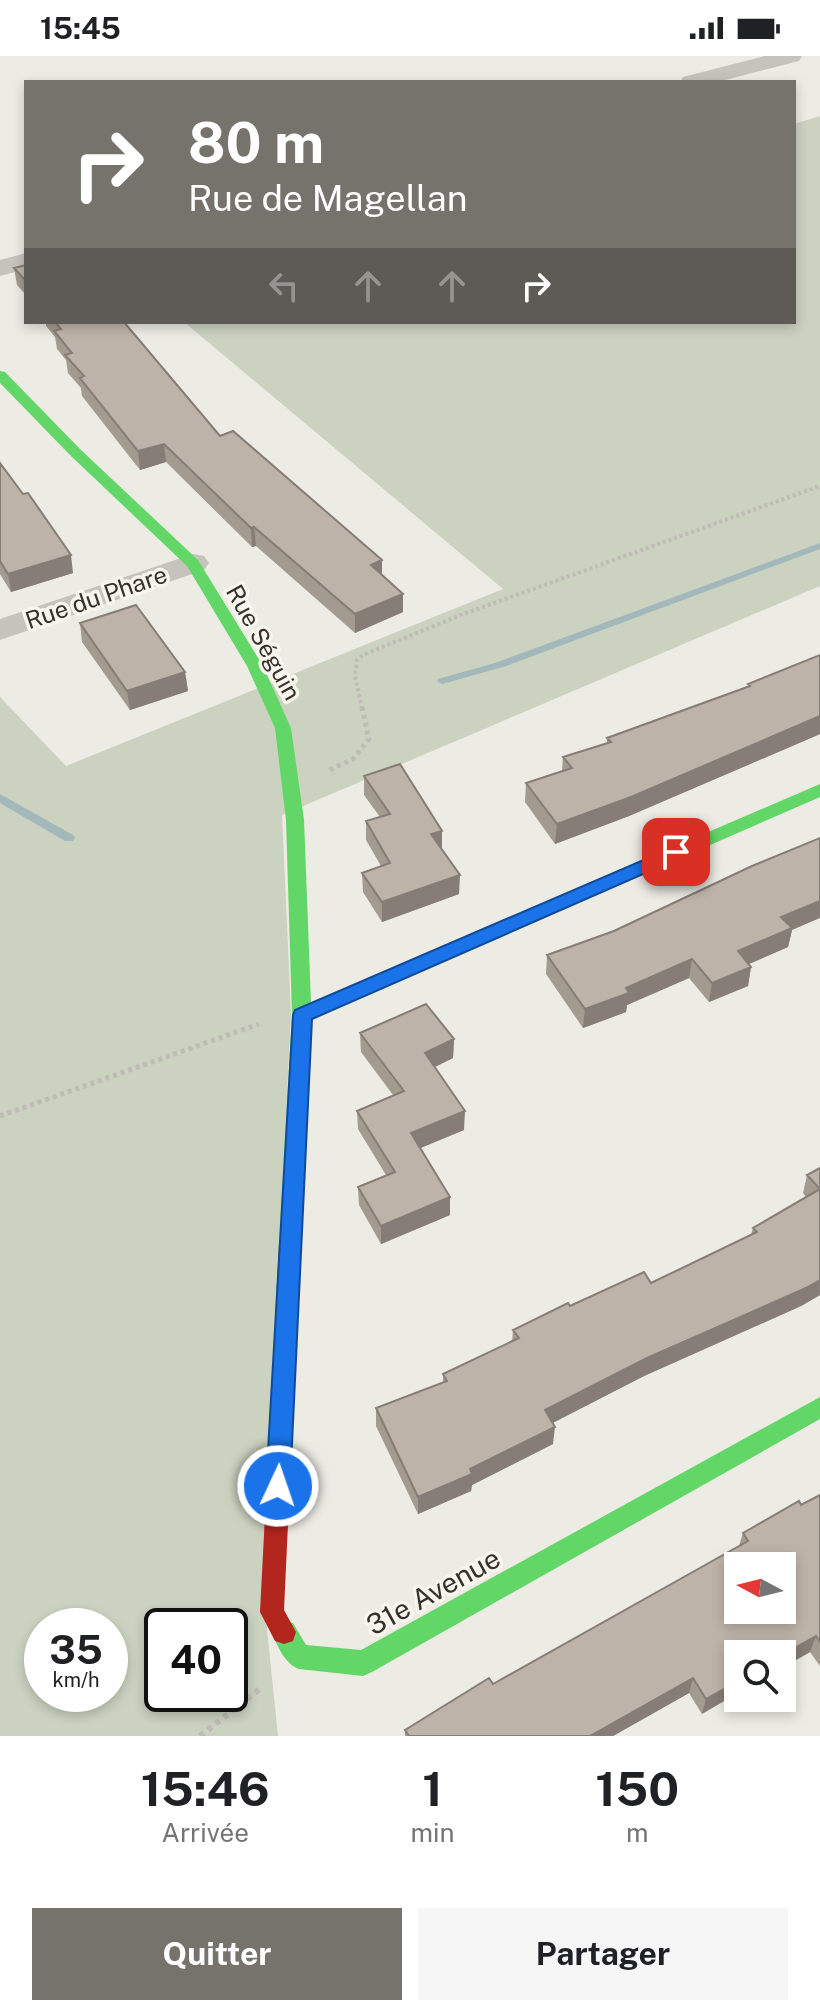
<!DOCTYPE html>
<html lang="fr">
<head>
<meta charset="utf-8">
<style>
  :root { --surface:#fff; --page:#f6f6f6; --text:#202124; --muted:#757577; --accent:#76726c }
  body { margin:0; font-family:"Public Sans",sans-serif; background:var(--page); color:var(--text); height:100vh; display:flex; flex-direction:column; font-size:30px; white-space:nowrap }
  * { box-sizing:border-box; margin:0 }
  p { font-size:26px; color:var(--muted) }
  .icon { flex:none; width:44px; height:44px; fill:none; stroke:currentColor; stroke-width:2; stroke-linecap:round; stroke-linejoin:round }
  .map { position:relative; height:1680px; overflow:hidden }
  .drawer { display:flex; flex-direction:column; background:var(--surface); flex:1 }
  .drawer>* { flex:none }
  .top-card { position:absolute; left:24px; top:24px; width:772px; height:244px; border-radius:0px; box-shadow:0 4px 12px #0003; background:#76726c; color:#fff; overflow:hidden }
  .needle { width:52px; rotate:277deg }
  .fabs { position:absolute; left:724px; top:1496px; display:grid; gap:16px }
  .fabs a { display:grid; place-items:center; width:72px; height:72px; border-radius:0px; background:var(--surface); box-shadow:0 4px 12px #0003; font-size:40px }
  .speed { position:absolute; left:24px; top:1552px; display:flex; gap:16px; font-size:40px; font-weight:700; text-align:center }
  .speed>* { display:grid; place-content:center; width:104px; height:104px; border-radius:50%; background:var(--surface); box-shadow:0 4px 12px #0003; line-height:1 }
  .speed small { font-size:20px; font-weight:400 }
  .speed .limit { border:4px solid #111; border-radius:12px; background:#fff; color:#111 }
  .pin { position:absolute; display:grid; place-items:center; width:68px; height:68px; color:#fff; margin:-34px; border-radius:16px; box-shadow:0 4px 12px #0006 }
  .me { position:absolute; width:88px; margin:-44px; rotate:3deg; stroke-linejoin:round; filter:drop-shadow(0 0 6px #0008) }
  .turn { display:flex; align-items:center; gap:28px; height:168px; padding:0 32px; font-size:36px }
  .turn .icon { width:104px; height:104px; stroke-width:2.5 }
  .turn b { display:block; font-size:56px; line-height:68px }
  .lanes { display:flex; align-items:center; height:76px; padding:0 32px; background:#0003; justify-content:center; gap:40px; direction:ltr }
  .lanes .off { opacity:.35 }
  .eta { display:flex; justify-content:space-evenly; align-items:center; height:136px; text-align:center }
  .eta b { font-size:48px; font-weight:700; line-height:56px }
  .primary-button { display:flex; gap:16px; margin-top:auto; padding:16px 32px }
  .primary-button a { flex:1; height:92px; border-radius:0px; background:var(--accent); color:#fff; font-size:32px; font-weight:700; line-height:92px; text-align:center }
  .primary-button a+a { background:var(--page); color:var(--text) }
  .status { display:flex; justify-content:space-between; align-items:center; height:56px; padding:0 40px; background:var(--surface); direction:ltr }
  .status svg { height:22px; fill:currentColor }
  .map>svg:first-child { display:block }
</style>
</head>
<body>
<div class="status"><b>15:45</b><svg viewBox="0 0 49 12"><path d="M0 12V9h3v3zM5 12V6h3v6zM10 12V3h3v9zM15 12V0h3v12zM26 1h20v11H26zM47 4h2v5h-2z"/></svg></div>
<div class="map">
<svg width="820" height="1680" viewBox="0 0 820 1680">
  <rect width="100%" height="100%" fill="#ecebe4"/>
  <path fill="#cbd2c0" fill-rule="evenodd" d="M820,60V530L282,759L291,957L263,1534L278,1680H0V641L66,710L503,533L184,266H794V68ZM42,1570H110V1638H42ZM162,1570H230V1638H162Z"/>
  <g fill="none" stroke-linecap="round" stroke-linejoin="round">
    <path fill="#a2b8bb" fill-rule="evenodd" d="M820,487V493L503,611L442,628L437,625L438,623L495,607Z
      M0,738L73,779L75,782L73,785H65L0,747Z"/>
    <path stroke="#bfbbb5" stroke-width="4" stroke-dasharray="3 3" stroke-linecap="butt" d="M362,653L355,620L357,604L363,599L458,560L820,430"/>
    <path stroke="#bfbbb5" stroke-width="5" stroke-dasharray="4 4" stroke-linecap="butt" d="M330,714L353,703L369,683L362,651
      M0,1060L259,968"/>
    <path stroke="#bfbbb5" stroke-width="6" stroke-dasharray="5 5" stroke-linecap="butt" d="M200,1680L261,1632"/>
    <path fill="#c6c3bd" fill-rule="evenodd" d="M765,0H802L799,5L717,26H680L683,21Z
      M26,197V213L0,220V204Z
      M193,498L204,500L209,507L204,514L0,584V563Z"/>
    <path fill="#63d668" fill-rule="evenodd" d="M0,315L5,316L81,394L198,504L263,610L291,672L304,764L311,947L820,728V741L311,963L301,1188L297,1194L290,1197L283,1194L279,1188L292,959L286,764L275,672L247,610L187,510L71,400L0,327Z
      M820,1341V1363L372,1616L363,1620L299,1613C285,1608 277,1590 272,1576L275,1567L284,1564L293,1567L306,1589L361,1594Z"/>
    <path fill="#b3261e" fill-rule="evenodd" d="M290,1179L297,1182L301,1188L284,1554L296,1576L293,1585L284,1588L275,1585L260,1556L279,1188L283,1182Z"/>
  </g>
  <path fill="#a39a90" d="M26,209V239L17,229L14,212Z
    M46,266H124L220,380L403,538V556L355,577L256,490L252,491L166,406L140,414L82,340L81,332L68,317L66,304L57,293L55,281L46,270Z
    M0,407L73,517L11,536L0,518Z
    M80,567L185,616L188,635L130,654L82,586Z
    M820,599V678L629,760L555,788L525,746L526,727L562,715L563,701L607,687V682L748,631V628Z
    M364,720L442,794L459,838L382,866L363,836L362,817L381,810L366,784V765L380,761L364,739Z
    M792,874L788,891L749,908L751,911L748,930L709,946L689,922L627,949L626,956L583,972L546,918L547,899Z
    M360,977L454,983L453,1002L434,1011L464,1074L420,1092L450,1141V1159L381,1188L359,1149L358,1131L386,1119L358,1073L357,1055L393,1039L361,996Z
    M820,1112V1239L801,1250L644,1320L552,1367L553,1388L472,1429L471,1435L418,1458L376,1370V1352L443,1326V1318L512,1286L513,1274L570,1250L651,1227L751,1179L753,1172L806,1141L803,1137L807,1119Z
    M820,1439V1610L810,1596L782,1612V1598L702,1658L689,1637L613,1680H405V1674L493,1628L739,1490L743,1477Z"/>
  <path fill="#857d76" d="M164,388L166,406L140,414L138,395Z
    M254,471L256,490L252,491L251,472Z
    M71,499L73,517L11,536L8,518Z
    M382,504V523L371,509Z
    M403,538V556L355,577V558Z
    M185,616L188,635L130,654L127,635Z
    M820,660V678L629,760L555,788L557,768Z
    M442,775V794L431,778Z
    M460,819L459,838L382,866V846Z
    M820,845V862L792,874L788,891L735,914L738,895L781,861Z
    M692,903L689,922L627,949L626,956L583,972L585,953L626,932Z
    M751,911L748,930L709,946L712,927Z
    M454,983L453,1002L425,1016V997Z
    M465,1055L464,1074L411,1096V1077Z
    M450,1141V1159L381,1188V1170Z
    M820,1224V1239L801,1250L644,1320L543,1372L545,1354L647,1302Z
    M555,1371L553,1388L472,1429L471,1435L418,1458V1441L470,1413Z
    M816,1580L810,1596L782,1612V1599Z
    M693,1622L689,1637L613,1680H590Z
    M738,1625V1637L702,1658L706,1643Z"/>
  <path fill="#beb3a8" stroke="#857d76" stroke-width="2" fill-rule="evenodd" d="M26,209V225L14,212Z
    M55,266H124L220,380L233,375L382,504L371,509L403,538L355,558L254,471L251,472L164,388L138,395L80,322L84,320L65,299L72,297L54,275L61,273Z
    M0,407L23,438L28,437L71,499L8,518L0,505Z
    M136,549L185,616L127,635L80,567Z
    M820,599V660L631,741L557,768L526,727L572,712L563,701L611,686L607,682L750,630L748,628Z
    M400,708L442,775L431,778L460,819L382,846L362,817L390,807L366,765L390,758L364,720Z
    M820,782V845L781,861L792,872L738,895L751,911L712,927L692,903L626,932L629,937L585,953L547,899L614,875L752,810Z
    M426,948L454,983L425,997L465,1055L411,1077L450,1141L381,1170L358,1131L395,1116L357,1055L404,1035L360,977Z
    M820,1112V1133L807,1119Z
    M820,1133V1224L806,1232L647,1302L545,1354L555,1371L470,1413L472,1418L418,1441L376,1352L447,1325L443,1318L519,1282L513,1274L568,1247L570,1250L644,1216L651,1227L757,1176L753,1172Z
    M820,1439V1586L816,1580L782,1599V1598H738V1625L706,1643L693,1622L590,1680H409L405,1674L489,1622L493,1628L748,1485L743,1477L799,1445L801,1449ZM738,1510H782V1554H738Z"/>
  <path fill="#1a73e8" stroke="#114b97" stroke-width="2" d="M676,790L682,792L685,796L682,801L312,963L290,1430L286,1438L278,1441L270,1438L266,1430L293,959L295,954Z"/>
  <g text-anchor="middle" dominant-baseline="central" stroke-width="7" stroke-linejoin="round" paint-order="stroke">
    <g font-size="24" fill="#37312b" stroke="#f8f5ed">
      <text transform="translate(96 541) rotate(-19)">Rue du Phare</text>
      <text transform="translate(264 586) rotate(61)">Rue Séguin</text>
    </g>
    <g font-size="28" fill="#37312b" stroke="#f8f5ed">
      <text transform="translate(433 1535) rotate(-29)">31e Avenue</text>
    </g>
  </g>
</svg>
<div class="fabs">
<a><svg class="needle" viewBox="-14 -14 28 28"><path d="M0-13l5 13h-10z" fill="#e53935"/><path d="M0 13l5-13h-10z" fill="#757577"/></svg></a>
<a><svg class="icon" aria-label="search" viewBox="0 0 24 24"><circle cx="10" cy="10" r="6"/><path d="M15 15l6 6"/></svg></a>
</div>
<div class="speed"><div>35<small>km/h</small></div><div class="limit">40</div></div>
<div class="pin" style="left:676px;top:796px;background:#d93025"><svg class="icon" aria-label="arrive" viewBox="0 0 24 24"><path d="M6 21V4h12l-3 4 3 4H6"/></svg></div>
<svg class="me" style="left:278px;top:1430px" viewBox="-20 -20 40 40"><circle r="17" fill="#1a73e8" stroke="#fff" stroke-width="3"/><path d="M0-11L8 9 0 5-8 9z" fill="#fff"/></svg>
<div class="top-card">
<div class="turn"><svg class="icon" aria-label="right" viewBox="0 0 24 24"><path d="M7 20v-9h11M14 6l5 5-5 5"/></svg><div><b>80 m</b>Rue de Magellan</div></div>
<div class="lanes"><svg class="icon off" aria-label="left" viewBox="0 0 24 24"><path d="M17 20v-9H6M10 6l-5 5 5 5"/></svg><svg class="icon off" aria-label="ahead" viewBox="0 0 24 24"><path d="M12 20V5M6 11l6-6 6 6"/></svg><svg class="icon off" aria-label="ahead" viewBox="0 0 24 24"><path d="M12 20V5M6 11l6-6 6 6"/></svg><svg class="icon" aria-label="right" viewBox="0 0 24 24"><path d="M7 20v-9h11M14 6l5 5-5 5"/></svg></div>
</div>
</div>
<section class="drawer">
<div class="eta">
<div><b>15:46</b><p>Arrivée</p></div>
<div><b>1</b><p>min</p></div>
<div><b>150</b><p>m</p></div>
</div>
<div class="primary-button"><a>Quitter</a><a>Partager</a></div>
</section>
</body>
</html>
